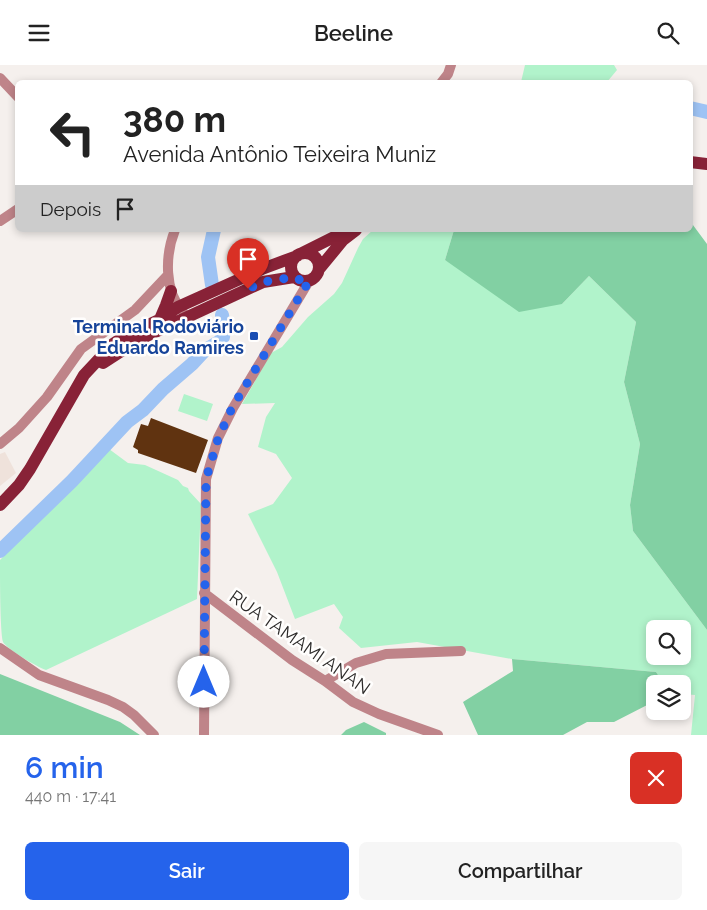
<!DOCTYPE html>
<html lang="pt">
<head>
<meta charset="utf-8">
<style>
  :root { --surface:#fff; --page:#f6f6f6; --text:#222; --muted:#767676; --accent:#2563eb }
  body { margin:0; font-family:Raleway,sans-serif; background:var(--page); color:var(--text); height:100vh; display:flex; flex-direction:column; font-size:19px; white-space:nowrap }
  * { box-sizing:border-box; margin:0 }
  p { font-size:16px; color:var(--muted) }
  .icon { flex:none; width:28px; height:28px; fill:none; stroke:currentColor; stroke-width:2; stroke-linecap:round; stroke-linejoin:round }
  .map { position:relative; height:670px; overflow:hidden }
  .details { display:flex; flex-direction:column; background:var(--surface); flex:1 }
  .details>* { flex:none }
  .guide { position:absolute; left:15px; top:15px; width:678px; height:152px; border-radius:8px; box-shadow:0 2px 8px #0003; background:#fff; color:var(--text); overflow:hidden }
  .controls { position:absolute; left:646px; top:555px; display:grid; gap:10px }
  .controls a { display:grid; place-items:center; width:45px; height:45px; border-radius:8px; background:var(--surface); box-shadow:0 2px 8px #0003; font-size:25px }
  .pin { position:absolute; display:grid; place-items:center; width:42px; height:42px; color:#fff; margin:-51px -21px; border-radius:50% 50% 50% 0; rotate:-45deg; box-shadow:0 0 5px #0007 }
  .pin .icon { rotate:45deg }
  .me { position:absolute; width:55px; margin:-28px; rotate:0deg; stroke-linejoin:round; filter:drop-shadow(0 0 4px #0008) }
  .turn { display:flex; align-items:center; gap:18px; height:105px; padding:0 25px; font-size:22px }
  .turn .icon { width:65px; height:65px; stroke-width:2.5 }
  .turn b { display:block; font-size:35px; line-height:42px }
  .then { display:flex; align-items:center; height:48px; padding:0 25px; background:#0003; gap:10px; font-size:19px }
  .round { display:grid; place-items:center; flex:none; width:52px; height:52px; border-radius:8px; background:var(--page) }
  .overview { display:flex; align-items:center; justify-content:space-between; height:85px; padding:0 25px }
  h1 { font-size:30px; font-weight:600; line-height:38px; color:var(--accent) }
  .button { display:flex; gap:10px; margin-top:auto; padding:10px 25px }
  .button a { flex:1; height:58px; border-radius:8px; background:var(--accent); color:#fff; font-size:20px; font-weight:600; line-height:58px; text-align:center }
  .button a+a { background:var(--page); color:var(--text) }
  header { display:flex; justify-content:space-between; align-items:center; height:65px; padding:0 25px; background:var(--surface); font-size:22px; font-weight:600 }
  .map>svg:first-child { display:block }
</style>
</head>
<body>
<header><svg class="icon" aria-label="menu" viewBox="0 0 24 24"><path d="M4 6h16M4 12h16M4 18h16"/></svg>Beeline<svg class="icon" aria-label="search" viewBox="0 0 24 24"><circle cx="10" cy="10" r="6"/><path d="M15 15l6 6"/></svg></header>
<div class="map">
<svg width="707" height="670" viewBox="0 0 707 670">
  <rect width="100%" height="100%" fill="#f5f0ed"/>
  <path fill="#efe2db" d="M5,387L16,408L0,421V389Z"/>
  <path fill="#b1f3cb" fill-rule="evenodd" d="M525,0H614L617,5L607,17H521Z
    M373,165H454L445,195L562,239L589,211L636,257L624,317L640,379L630,440L633,466L707,565V670H691L695,630L683,629L682,619H664L656,607L512,594L417,577L361,583L339,563L343,552L334,539L295,554L277,507L248,449L273,439L292,413L276,389L258,382L266,352L275,338L242,339L271,288L282,282L308,252L334,229L342,218L358,183L363,174ZM655,564H682V591H655Z
    M184,329L213,339L207,356L178,346Z
    M109,384L128,398L145,400L178,415L183,421L188,423L189,426L201,439L197,534L46,605C37,602 7,584 3,577C0,566 0,511 0,495Z"/>
  <path fill="#82d0a3" d="M690,156L707,179V565L633,466L630,440L640,379L624,317L636,257L589,211L562,239L519,247L445,195L454,165H690Z
    M512,594L656,607L664,619H655V636L614,657H587L563,670H478L463,637L513,606Z
    M0,609L120,657L140,670H0Z
    M364,657L386,668V670H341L346,665Z"/>
  <g fill="none" stroke-linecap="round" stroke-linejoin="round">
    <path stroke="#9ec3f4" stroke-width="14" d="M690,43L707,47
      M212,220L208,192L214,165
      M0,486L72,416L127,357L143,345L163,324L192,299L204,286L219,277L223,272L224,262L222,250"/>
  </g>
  <path fill="#603310" d="M151,353L208,375L196,408L138,388V385L133,382L141,359L148,361Z"/>
  <g fill="none" stroke-linecap="round" stroke-linejoin="round">
    <path stroke="#bf8489" stroke-width="10" d="M0,13L18,32
      M441,18L448,9L451,0
      M0,156L18,144
      M175,165C165,190 164,226 183,247
      M0,379L19,363L47,332L81,284L135,245L168,210
      M204,528L292,595L325,616L353,637L379,649L438,670
      M0,583L39,610L108,635L123,642L134,650L154,670
      M325,616L356,598L386,589L461,586
      M204,670L206,414L218,373L233,343L309,216"/>
    <path stroke="#882237" stroke-width="12" d="M690,97L707,99
      M291 202a14 14 0 1 1 28 0a14 14 0 1 1-28 0Z
      M302,188L348,165
      M320,203L343,175L356,165
      M160,254L166,240L171,226
      M103,298L140,274L263,217L294,212
      M0,440L19,420L30,404L84,310L113,279L125,271L159,255L178,242L262,204L297,191"/>
  </g>
  <g fill="none" stroke-linecap="round" stroke-linejoin="round">
    <path stroke="#2563eb" stroke-width="9" stroke-dasharray="0 16.2" d="M204,617L206,414L218,374L232,343L309,216H302L294,212L263,217L248,224"/>
  </g>
  <rect fill="#1a4fb4" stroke="#fffefd" stroke-width="2" x="249" y="266" width="10" height="10" rx="2.5"/>
  <g text-anchor="middle" dominant-baseline="central" stroke-width="5" stroke-linejoin="round" paint-order="stroke">
    <g font-size="18" font-weight="bold" fill="#164399" stroke="#fffefd" text-anchor="end">
      <text x="244" y="261">Terminal Rodoviário<tspan x="244" dy="21">Eduardo Ramires</tspan></text>
    </g>
    <g font-size="18" fill="#2d2b2a" stroke="#fffefd">
      <text transform="translate(300 577) rotate(35)">RUA TAMAMI ANAN</text>
    </g>
  </g>
</svg>
<div class="controls">
<a><svg class="icon" aria-label="search" viewBox="0 0 24 24"><circle cx="10" cy="10" r="6"/><path d="M15 15l6 6"/></svg></a>
<a><svg class="icon" aria-label="layers" viewBox="0 0 24 24"><path d="M12 4l9 5-9 5-9-5zM3 14l9 5 9-5"/></svg></a>
</div>
<div class="pin" style="left:248px;top:224px;background:#d93025"><svg class="icon" aria-label="arrive" viewBox="0 0 24 24"><path d="M6 21V4h12l-3 4 3 4H6"/></svg></div>
<svg class="me" style="left:204px;top:617px" viewBox="-20 -20 40 40"><circle r="19" fill="#fff"/><path d="M0-13L10 11 0 6-10 11z" fill="#2563eb"/></svg>
<div class="guide">
<div class="turn"><svg class="icon" aria-label="left" viewBox="0 0 24 24"><path d="M17 20v-9H6M10 6l-5 5 5 5"/></svg><div><b>380 m</b>Avenida Antônio Teixeira Muniz</div></div>
<div class="then">Depois<svg class="icon" aria-label="arrive" viewBox="0 0 24 24"><path d="M6 21V4h12l-3 4 3 4H6"/></svg></div>
</div>
</div>
<section class="details">
<div class="overview"><div><h1>6 min</h1><p>440 m · 17:41</p></div><a class="round" style="background:#d93025;color:#fff"><svg class="icon" aria-label="close" viewBox="0 0 24 24"><path d="M6 6l12 12M18 6L6 18"/></svg></a></div>
<div class="button"><a>Sair</a><a>Compartilhar</a></div>
</section>
</body>
</html>
